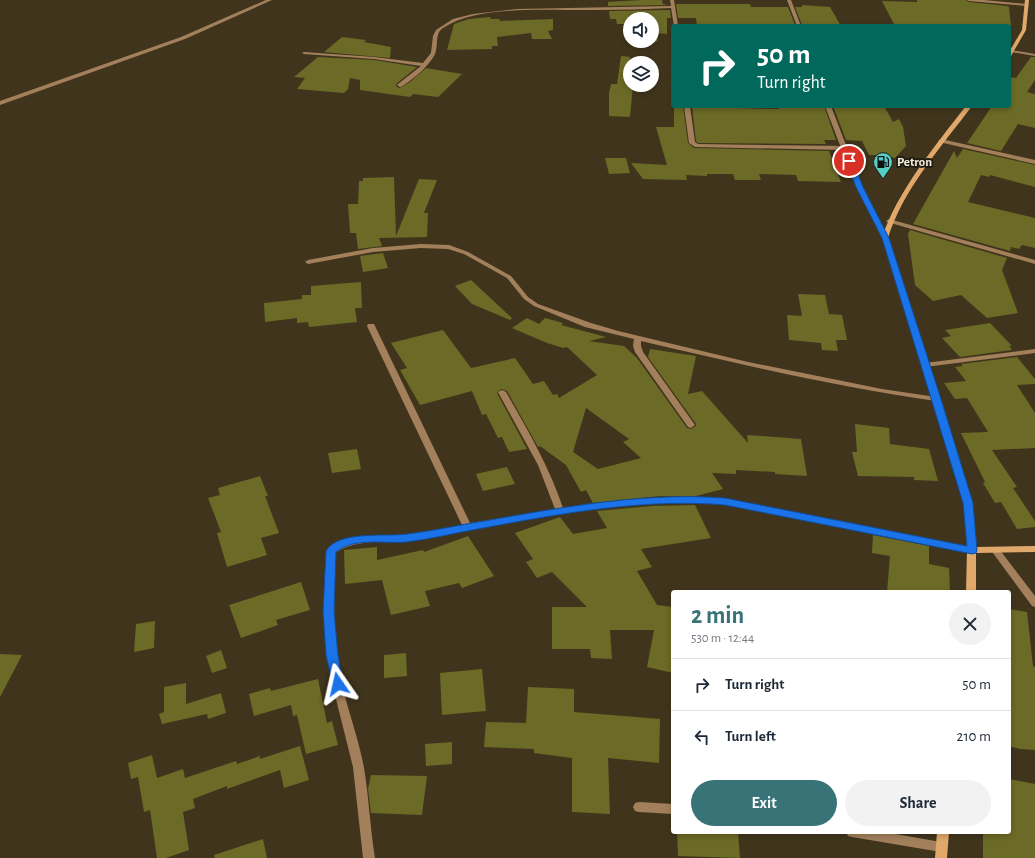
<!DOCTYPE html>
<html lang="en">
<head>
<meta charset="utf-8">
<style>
  :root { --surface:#fff; --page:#f2f2f3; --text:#1f2937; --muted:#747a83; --line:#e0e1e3; --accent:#377377 }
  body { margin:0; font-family:"Alegreya Sans",sans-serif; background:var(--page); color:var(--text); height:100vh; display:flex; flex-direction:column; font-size:15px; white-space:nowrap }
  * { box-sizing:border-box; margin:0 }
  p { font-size:13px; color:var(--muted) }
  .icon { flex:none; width:22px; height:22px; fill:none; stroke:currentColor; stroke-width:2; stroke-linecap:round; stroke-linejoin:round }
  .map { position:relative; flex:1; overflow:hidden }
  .details { position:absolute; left:671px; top:590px; width:340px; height:244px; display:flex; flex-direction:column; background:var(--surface); border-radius:4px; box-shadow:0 2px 6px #0003 }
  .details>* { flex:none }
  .hud { position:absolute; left:671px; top:24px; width:340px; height:84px; border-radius:4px; box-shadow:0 2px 6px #0003; background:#00695c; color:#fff; overflow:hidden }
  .controls { position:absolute; left:623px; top:12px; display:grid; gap:8px }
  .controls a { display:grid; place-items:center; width:36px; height:36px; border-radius:50%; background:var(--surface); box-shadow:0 2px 6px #0003; font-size:20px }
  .pin { position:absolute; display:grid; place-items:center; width:34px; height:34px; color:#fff; margin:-17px; border:2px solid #fff; border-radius:50%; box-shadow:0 1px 4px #0007 }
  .me { position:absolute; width:44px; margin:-22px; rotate:349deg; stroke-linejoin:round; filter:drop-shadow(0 0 3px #0008) }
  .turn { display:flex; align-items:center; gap:14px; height:84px; padding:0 20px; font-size:18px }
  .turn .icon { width:52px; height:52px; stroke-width:2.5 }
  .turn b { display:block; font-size:28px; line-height:34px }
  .round { display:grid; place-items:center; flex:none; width:42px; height:42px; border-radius:21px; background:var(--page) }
  .overview { display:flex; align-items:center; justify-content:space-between; height:68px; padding:0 20px }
  h1 { font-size:24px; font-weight:700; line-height:30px; color:var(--accent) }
  .cta { display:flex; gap:8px; margin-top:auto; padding:8px 20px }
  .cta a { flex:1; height:46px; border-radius:24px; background:var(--accent); color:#fff; font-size:16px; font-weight:700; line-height:46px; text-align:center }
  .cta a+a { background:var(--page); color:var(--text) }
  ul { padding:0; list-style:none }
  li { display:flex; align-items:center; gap:12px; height:52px; padding:0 20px; border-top:1px solid var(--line) }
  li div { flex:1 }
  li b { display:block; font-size:15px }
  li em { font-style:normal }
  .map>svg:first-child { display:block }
</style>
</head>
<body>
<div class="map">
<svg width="1035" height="858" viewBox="0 0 1035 858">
  <rect width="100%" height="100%" fill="#40351c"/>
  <path fill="#6b6a26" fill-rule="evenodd" d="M641,0H662L663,4L669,5L608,6V2Z
    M917,0H966L969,2L1007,6L1009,7L1011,26H895L882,1L917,2Z
    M676,4H750L751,7H788L795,25L697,26L696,18H678Z
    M802,5L830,7L841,26L802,25L795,7H802Z
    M670,10L671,18H667V34L656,33L658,41L652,43L633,42V41H652V19H630V24H617L616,19H610L609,11Z
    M490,17L491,19H499L500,21L553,19V30L548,31L552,39H532L531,33L497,37L498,46H492V49L447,50L454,24L469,19Z
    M342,37L366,40L364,42L391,47L390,58L324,52Z
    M621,56L630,57V85H633L630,117L609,116V93L611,84H617Z
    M318,57L374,60L417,67L396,84V86L399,88L410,82L426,68L462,74L438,97L413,94L410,97L360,90V80L350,78L348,89L344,93L297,89L305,78L294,77Z
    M1031,57H1035V80L1027,92L1035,94V128L1018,124L1001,151L967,143L992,106H1009V77L1016,78Z
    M674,106H683L688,143L694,148L829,151L841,182L798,181L796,175L759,174L761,180H735L733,174H707V176L686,175L687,180L643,179L631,163L667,165L656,127H674Z
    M692,106H731L732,108L779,109L778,106H824L836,140H824L826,144L698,143L696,141Z
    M833,106H884L893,122L899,119L903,127L906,146L895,158L884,155H869L862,141L846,140Z
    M963,149L1035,165V187L990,175L989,177L981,175L968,202L1035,218V248L1022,245L1019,249L1011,247L1010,251L913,224L954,151L957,158Z
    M605,158H626L630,173L609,174Z
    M394,177L396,236L419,179L437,180L424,213H428L427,237L379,238L382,246L358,249L356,233H350L348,204H358L359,181H363V178Z
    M910,230L1007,258L1002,270L1018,313L987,318L961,295L933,301L915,285L908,234Z
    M383,253L388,268L363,272L360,256Z
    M471,280L512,318L510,320L472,304L455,286Z
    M361,282L362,308H355L357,322L309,327L308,322L297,323V318L265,322L264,303L302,299V295H311V286Z
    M798,294L825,295L829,314L842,315L847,340H836L838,351L822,350L821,343L789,340L787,315L802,316Z
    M527,318L539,324L545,318L563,323L561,325L606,337L589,341L624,346L637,358L687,428L691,429L696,426V424L648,357L650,349L696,356L688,394L702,391L748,443L747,435L801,439L807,476L775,474V472L736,470V474L712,473L723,489L692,497L660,496L593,503L586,490L581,492L566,465L540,446L538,447L507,391L501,389L497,393L527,449L509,452L502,437L498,438L486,414L482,415L472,391L420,405L400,370L407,368L391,343L443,330L471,368L515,358L533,384L544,381L553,395L557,394L559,398L597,375L567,347L563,348L547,343L512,328ZM586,408L629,439L623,442L641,458L598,469L573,452Z
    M990,323L1012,346H1009L1012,350L960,357L942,338L951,336L945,330Z
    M1017,357L1035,379V384L1017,385L1035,413V448L992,450L1017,487L1013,488L1035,521V527L1017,529L1001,502L995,503L983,483L985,482L961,433L988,432L967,398L955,399L944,383L966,381L955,367L963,366L961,364Z
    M855,424L889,428L890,444L929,449L938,481L914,480V477L858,476L852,452H857Z
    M357,449L361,469L332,473L328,453Z
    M507,467L515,484L483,491L476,474Z
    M260,476L268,496H265L279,533L261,538L267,555L227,567L217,533L221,532L208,498L220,495L218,488Z
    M695,505L711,538L641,549L652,567L637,571L657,605L673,607V673L647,667L654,630H610L612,659L591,658L590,649H552V607H587L552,572L537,578L526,562L533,559L515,533L560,517L573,534L607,528L597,511L652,506Z
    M873,535L929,546V564L949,568L950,592H887L890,556L872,553Z
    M468,536L494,576L462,588L459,583L425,591L430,606L391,615L382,580L345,584L344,550L377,547V560L423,550L424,552Z
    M301,582L310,610L276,620L278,625L241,638L229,605Z
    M1009,609L1027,612L1033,666L1035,667V750L1020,749L1009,746Z
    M155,621L154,648L134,652L136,624Z
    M221,650L227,668L212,673L206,656Z
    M406,653L407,676L384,678V655Z
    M0,654L22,655L0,697Z
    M482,669L486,711L442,715L440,673Z
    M318,679L327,723L332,721L338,745L306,754L297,715L293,716L291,705L254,716L249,694L270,688L271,691Z
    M186,683V704L221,693L226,713L208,719L207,714L162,724L159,714L164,712V687Z
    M528,687L574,689V712L660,719L659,763L608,758L610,814L572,812V758L534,753V749L484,747L486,722L526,723Z
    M452,742V764L426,766L425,744Z
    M300,746L309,780L284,788L280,770L227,789V786L193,799L195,808L183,812L189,850L166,858H157L150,810L144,812L138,777L131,779L128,763L152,755L157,778L183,769L185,778L236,761L237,764L260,756V759Z
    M371,775L427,776L422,815L371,813L368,789Z
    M1009,779L1035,784V858H983V832H1009Z
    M677,832H738L740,858L678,856Z
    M263,839L267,858H215L214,855Z"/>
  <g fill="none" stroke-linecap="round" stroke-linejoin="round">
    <path fill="#a3805b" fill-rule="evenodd" d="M889,219L1035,260V264L887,222L886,221Z
      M996,548L999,549L1035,596V607L1032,606L993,553L991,551L993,549Z"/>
    <path fill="#a3805b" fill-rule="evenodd" d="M266,0H272L185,39L0,105V101L181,37Z
      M670,0H674L678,26H674L671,8C646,9 620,10 595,10C552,11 479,4 443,28C434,34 439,45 435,54C430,65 411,82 400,87L397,85L398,84L421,66L374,59L304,54L302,53L304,52L374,57L423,63L431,53L433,36L436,30L453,19L473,14L517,9L671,6Z
      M967,0H984L1027,4L1029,5L1027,6L969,1Z
      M1011,50L1035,54V56L1011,52Z
      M684,106H690L695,142L698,144L844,146L847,148L844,150L695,147L689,143Z
      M941,139L1035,160V164L939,142L938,141Z
      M421,244L449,245L468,252L511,276L528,297L538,304L591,323L618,331L748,362L882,389L936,397L940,399L936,401C837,387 739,364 641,341V346L643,352L695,425L691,428L688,427L635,352L633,346L634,339L585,327L534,306L524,299L507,278L464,254L448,249L421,248L373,252L308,264L305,262L308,260L373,248Z
      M368,324H374L375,326L470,523L555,509L538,465L498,392L502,390L506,392C527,429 549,466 563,508L628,500L660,498L725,499L972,547L975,548L977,550L975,552L972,553L725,505C693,503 660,503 628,506C556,512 486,528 415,540C389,544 359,537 335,553C334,591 333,629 339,668C344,702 358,734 364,768C369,798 370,828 375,858H363L353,767L332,683L327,654L325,615L326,551C339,532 386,537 406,535C425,533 443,529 462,525L367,326Z
      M1035,349V353L925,367L921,365L925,363Z
      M639,802L673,804V814L639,812L635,811L633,807L635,803Z
      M846,832H884L941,842L945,843L947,847L945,851L941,852L852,837L848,836Z"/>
    <path fill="#a3805b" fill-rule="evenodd" d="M787,0H791L801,26H797Z
      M825,106H831L862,187L888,238L887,239H883L882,238L856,187Z"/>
    <path fill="#e1a86c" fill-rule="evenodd" d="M1025,0H1029L1026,30L1011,56L1009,57V52L1022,30Z
      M966,106H972C942,146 903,189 888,238L972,503L976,547L1035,546V552L976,553V592H966L967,550L964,503L882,238C896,193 937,143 966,106Z
      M937,832H949L947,858H935Z"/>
  </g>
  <path fill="#1a73e8" stroke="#114b97" d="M849,159L853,161L863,187L889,238L941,399L973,503L977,550L976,553L972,554L725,505C643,498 559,514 478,529C455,533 431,539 407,542C385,544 354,537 336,552L334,611L338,655L343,684L342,687L338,689L333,687L326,655L323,611L326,551C338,530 386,537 407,534C433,531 458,525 484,521C563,507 645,492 725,498L967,546L963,503L882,238L856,187L846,161Z"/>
  <defs>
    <g id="fuel-pin" transform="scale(1)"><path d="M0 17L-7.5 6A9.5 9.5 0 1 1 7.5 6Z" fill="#55cec5" stroke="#221e13"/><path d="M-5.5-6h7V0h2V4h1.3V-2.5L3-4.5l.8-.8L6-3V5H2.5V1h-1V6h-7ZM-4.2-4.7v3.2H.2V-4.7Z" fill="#111"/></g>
  </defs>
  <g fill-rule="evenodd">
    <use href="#fuel-pin" x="883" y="162"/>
  </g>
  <g text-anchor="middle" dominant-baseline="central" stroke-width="4" stroke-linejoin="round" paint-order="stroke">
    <g font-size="13" font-weight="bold" fill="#f3edde" stroke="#221e13" text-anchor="start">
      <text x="897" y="162">Petron</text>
    </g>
  </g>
</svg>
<div class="controls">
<a><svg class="icon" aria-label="sound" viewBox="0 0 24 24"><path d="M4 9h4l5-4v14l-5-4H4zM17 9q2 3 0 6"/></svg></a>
<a><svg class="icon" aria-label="layers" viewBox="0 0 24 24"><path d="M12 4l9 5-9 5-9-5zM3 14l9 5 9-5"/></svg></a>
</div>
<div class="pin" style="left:849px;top:161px;background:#d93025"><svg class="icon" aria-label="arrive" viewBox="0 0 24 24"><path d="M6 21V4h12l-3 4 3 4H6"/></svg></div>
<svg class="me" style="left:338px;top:684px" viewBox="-20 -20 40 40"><path d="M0-17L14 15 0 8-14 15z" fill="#1a73e8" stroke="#fff" stroke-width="4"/></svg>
<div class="hud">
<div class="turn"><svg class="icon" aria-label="right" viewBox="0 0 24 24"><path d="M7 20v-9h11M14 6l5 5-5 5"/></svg><div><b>50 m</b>Turn right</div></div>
</div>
<section class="details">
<div class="overview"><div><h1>2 min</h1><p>530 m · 12:44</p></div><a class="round"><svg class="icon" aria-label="close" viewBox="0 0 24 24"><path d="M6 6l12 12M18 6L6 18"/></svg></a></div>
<ul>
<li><svg class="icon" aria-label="right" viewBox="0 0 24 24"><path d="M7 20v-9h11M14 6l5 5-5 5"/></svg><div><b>Turn right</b></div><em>50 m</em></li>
<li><svg class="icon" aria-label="left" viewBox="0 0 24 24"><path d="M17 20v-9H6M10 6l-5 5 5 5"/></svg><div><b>Turn left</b></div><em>210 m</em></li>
</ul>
<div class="cta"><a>Exit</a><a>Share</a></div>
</section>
</div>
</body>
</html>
